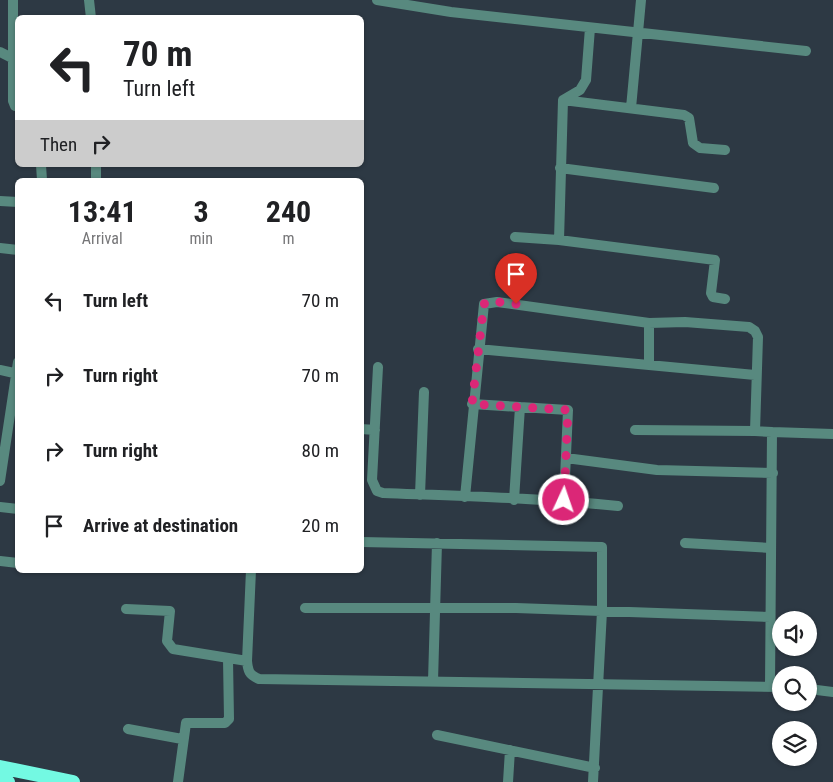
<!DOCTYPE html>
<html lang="en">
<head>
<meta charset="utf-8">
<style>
  :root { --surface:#fff; --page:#f2f2f2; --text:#202124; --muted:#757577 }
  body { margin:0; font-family:"Roboto Condensed",sans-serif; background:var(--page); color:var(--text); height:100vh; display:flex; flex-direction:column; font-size:19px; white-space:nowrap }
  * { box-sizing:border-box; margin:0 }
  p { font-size:16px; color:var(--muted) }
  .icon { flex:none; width:28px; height:28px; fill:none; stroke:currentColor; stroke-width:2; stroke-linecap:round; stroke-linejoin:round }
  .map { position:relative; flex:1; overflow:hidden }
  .sheet { position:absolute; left:15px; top:178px; width:349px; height:395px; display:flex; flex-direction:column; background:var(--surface); border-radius:8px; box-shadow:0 1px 4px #0004 }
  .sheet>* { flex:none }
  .top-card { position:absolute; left:15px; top:15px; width:349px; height:152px; border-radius:8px; box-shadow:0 1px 4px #0004; background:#fff; color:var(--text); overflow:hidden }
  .fabs { position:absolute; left:772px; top:611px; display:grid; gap:10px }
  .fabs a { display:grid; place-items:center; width:45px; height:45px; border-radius:50%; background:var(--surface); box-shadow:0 1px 4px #0004; font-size:25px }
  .pin { position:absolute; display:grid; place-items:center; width:42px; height:42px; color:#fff; margin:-51px -21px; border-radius:50% 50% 50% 0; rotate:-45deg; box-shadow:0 0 5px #0007 }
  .pin .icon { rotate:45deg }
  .me { position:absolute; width:55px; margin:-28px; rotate:3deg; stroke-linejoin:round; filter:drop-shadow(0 0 4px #0008) }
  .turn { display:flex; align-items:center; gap:18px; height:105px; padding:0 25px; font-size:22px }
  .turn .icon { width:65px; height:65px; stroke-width:2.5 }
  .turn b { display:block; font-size:35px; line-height:42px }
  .then { display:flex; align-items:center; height:48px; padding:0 25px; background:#0003; gap:10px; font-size:19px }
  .eta { display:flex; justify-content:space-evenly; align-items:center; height:85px; text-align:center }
  .eta b { font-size:30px; font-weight:700; line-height:35px }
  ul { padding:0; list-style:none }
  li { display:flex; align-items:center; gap:15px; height:75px; padding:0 25px }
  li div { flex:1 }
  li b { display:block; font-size:19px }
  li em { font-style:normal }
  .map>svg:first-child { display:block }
</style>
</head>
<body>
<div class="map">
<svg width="833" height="782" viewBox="0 0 833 782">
  <rect width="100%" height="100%" fill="#2d3944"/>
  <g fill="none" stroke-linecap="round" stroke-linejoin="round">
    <path stroke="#58897f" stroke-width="10" d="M13,0V101L15,106H18
      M89,0L91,18
      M377,0L451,12L806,51
      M590,28L586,80L580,90L563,100L559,240L715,260L711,293L713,297L725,299
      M0,52L14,59
      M563,100L684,115L689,118L693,143L700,148L725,150
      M631,108L641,0
      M41,165L42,180
      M96,165V180
      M560,168L714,188
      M0,201L18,202
      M515,237L559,240
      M0,248L18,250
      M478,349L755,375
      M649,364V323
      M378,367L372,480L377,491L383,493C461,496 540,498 618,506
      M0,370L14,373
      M472,404L568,410L564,500
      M361,429L375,430
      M635,430L755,431
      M772,432L833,434
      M566,458L657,470L773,473
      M0,481L18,362
      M420,495L424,392
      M465,497L484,304L497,302L649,323L685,322L749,327L755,331L758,337L755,431L772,432L770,686
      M514,500L520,407
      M0,507L18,509
      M361,542L602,547V611L593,782
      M685,543L771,548
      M0,561L18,563
      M305,608H516L770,617
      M126,609L170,611L167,641L173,649L247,661C248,671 249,675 259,679L781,687
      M247,661L251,570
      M433,681L437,543
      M809,689L833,692
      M128,729L182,739
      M437,735L595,768
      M178,782L186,723H225L229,719L228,659
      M508,782L510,750"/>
    <path stroke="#73f9e2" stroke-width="14" d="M0,767L73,782
      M0,780L8,782"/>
  </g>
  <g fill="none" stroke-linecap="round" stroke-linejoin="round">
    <path stroke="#db2777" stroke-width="9" stroke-dasharray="0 16.2" d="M516,304L490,301L484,304L472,404L568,410L564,500"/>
  </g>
</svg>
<div class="fabs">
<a><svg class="icon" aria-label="sound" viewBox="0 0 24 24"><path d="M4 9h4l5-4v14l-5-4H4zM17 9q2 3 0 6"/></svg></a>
<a><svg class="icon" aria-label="search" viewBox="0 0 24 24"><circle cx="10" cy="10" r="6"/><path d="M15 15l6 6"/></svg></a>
<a><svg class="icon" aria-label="layers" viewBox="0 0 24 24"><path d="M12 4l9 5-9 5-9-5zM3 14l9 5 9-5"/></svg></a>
</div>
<div class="pin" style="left:516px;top:304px;background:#d93025"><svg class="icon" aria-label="arrive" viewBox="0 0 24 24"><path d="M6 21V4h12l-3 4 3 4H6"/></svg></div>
<svg class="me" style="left:564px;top:500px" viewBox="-20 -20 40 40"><circle r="17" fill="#db2777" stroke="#fff" stroke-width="3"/><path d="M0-11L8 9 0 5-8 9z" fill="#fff"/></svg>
<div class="top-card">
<div class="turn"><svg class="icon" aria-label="left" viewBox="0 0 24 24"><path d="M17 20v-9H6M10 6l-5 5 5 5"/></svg><div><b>70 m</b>Turn left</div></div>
<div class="then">Then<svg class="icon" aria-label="right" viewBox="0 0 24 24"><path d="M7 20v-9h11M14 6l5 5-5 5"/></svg></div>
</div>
<section class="sheet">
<div class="eta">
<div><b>13:41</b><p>Arrival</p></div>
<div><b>3</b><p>min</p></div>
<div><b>240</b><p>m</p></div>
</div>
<ul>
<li><svg class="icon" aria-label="left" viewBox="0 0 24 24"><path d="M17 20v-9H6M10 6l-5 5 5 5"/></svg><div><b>Turn left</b></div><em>70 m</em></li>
<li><svg class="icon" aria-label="right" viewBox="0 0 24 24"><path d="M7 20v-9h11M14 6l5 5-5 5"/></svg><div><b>Turn right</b></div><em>70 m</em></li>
<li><svg class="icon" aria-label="right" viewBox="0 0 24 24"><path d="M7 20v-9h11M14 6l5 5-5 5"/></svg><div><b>Turn right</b></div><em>80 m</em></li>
<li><svg class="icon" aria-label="arrive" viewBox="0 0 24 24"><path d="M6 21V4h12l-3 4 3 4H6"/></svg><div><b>Arrive at destination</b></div><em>20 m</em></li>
</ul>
</section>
</div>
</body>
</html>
